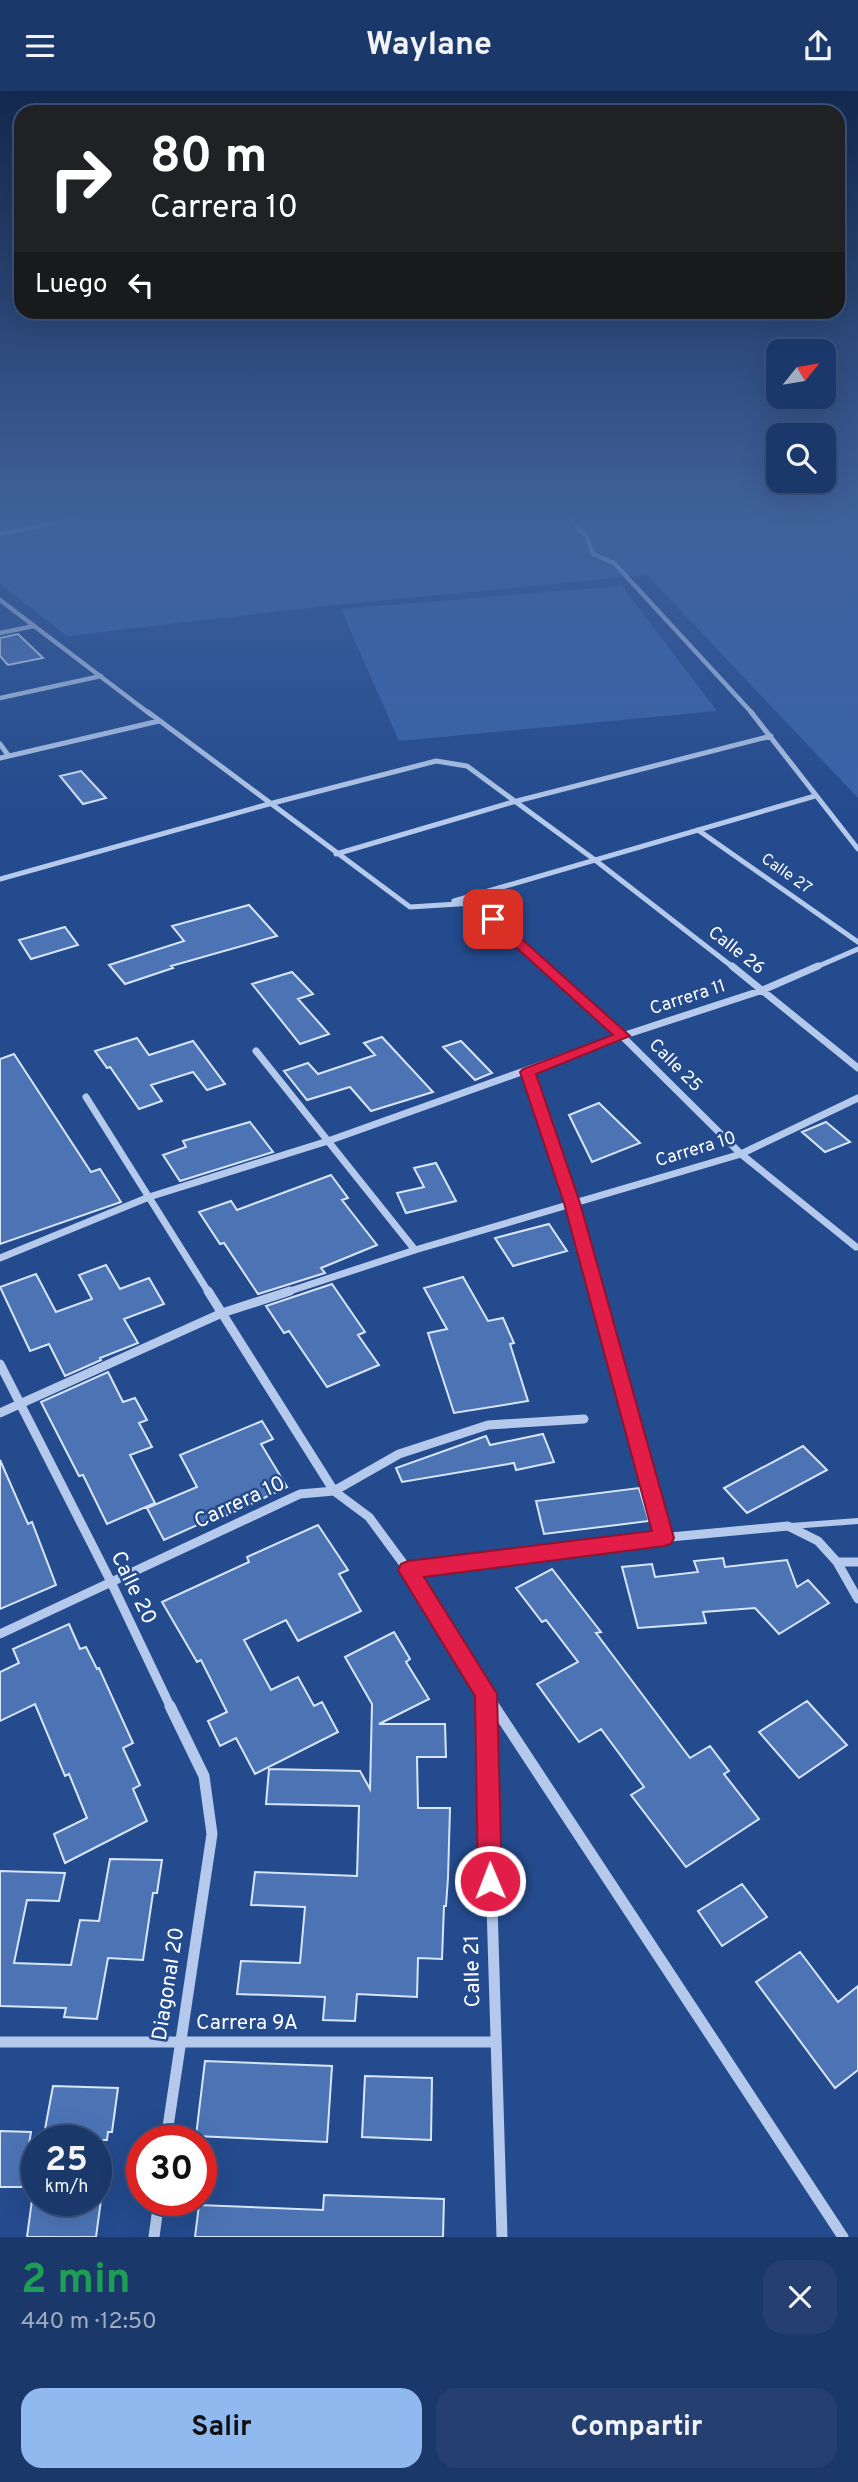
<!DOCTYPE html>
<html lang="es">
<head>
<meta charset="utf-8">
<style>
  :root { --surface:#1b386a; --page:#243f70; --text:#f1f3f6; --muted:#a0acc1; --line:#39527e; --accent:#90b9f0 }
  body { margin:0; font-family:Overpass,sans-serif; background:var(--page); color:var(--text); height:100vh; display:flex; flex-direction:column; font-size:26px; white-space:nowrap }
  * { box-sizing:border-box; margin:0 }
  p { font-size:23px; color:var(--muted) }
  .icon { flex:none; width:38px; height:38px; fill:none; stroke:currentColor; stroke-width:2; stroke-linecap:round; stroke-linejoin:round }
  .map { position:relative; height:2146px; overflow:hidden }
  .panel { display:flex; flex-direction:column; background:var(--surface); flex:1 }
  .panel>* { flex:none }
  .top-card { position:absolute; left:14px; top:14px; width:831px; height:214px; border-radius:21px; box-shadow:0 7px 28px #0002,0 0 0 2px var(--line); background:#202124; color:#fff; overflow:hidden }
  .needle { width:46px; rotate:60deg }
  .controls { position:absolute; left:766px; top:248px; display:grid; gap:14px }
  .controls a { display:grid; place-items:center; width:70px; height:70px; border-radius:14px; background:var(--surface); box-shadow:0 7px 28px #0002,0 0 0 2px var(--line); font-size:35px }
  .speed { position:absolute; left:21px; top:2034px; display:flex; gap:14px; font-size:35px; font-weight:700; text-align:center }
  .speed>* { display:grid; place-content:center; width:91px; height:91px; border-radius:50%; background:var(--surface); box-shadow:0 7px 28px #0002,0 0 0 2px var(--line); line-height:1 }
  .speed small { font-size:18px; font-weight:400 }
  .speed .limit { border:10px solid #d22; background:#fff; color:#111 }
  .pin { position:absolute; display:grid; place-items:center; width:60px; height:60px; color:#fff; margin:-30px; border-radius:14px; box-shadow:0 4px 10px #0006 }
  .me { position:absolute; width:77px; margin:-38px; rotate:359deg; stroke-linejoin:round; filter:drop-shadow(0 0 5px #0008) }
  .turn { display:flex; align-items:center; gap:24px; height:147px; padding:0 21px; font-size:32px }
  .turn .icon { width:91px; height:91px; stroke-width:2.5 }
  .turn b { display:block; font-size:49px; line-height:60px }
  .then { display:flex; align-items:center; height:66px; padding:0 21px; background:#0003; gap:14px; font-size:26px }
  .round { display:grid; place-items:center; flex:none; width:74px; height:74px; border-radius:21px; background:var(--page) }
  .headline { display:flex; align-items:center; justify-content:space-between; height:119px; padding:0 21px }
  h1 { font-size:42px; font-weight:700; line-height:52px; color:#1e9e55 }
  .cta { display:flex; gap:14px; margin-top:auto; padding:14px 21px }
  .cta a { flex:1; height:80px; border-radius:21px; background:var(--accent); color:#111; font-size:28px; font-weight:700; line-height:80px; text-align:center }
  .cta a+a { background:var(--page); color:var(--text) }
  header { display:flex; justify-content:space-between; align-items:center; height:91px; padding:0 21px; background:var(--surface); font-size:32px; font-weight:700 }
  .map>svg:first-child { display:block }
</style>
</head>
<body>
<header><svg class="icon" aria-label="menu" viewBox="0 0 24 24"><path d="M4 6h16M4 12h16M4 18h16"/></svg>Waylane<svg class="icon" aria-label="share" viewBox="0 0 24 24"><path d="M12 15V3M7 8l5-5 5 5M5 13v7h14v-7"/></svg></header>
<div class="map">
<svg width="858" height="2146" viewBox="0 0 858 2146">
  <rect width="100%" height="100%" fill="#244b8e"/>
  <path fill="#3864ab" d="M0,423H858V707L647,484L334,514L67,545L0,493Z
    M622,495L717,620L399,650L341,518Z"/>
  <path fill="#4c74b5" stroke="#d9e5f8" stroke-width="2" d="M18,543L43,567L8,574L0,565V547Z
    M81,680L106,707L83,713L60,685Z
    M249,814L277,845L171,875L173,877L125,893L109,874L184,850L172,835Z
    M65,836L78,854L31,868L19,849Z
    M292,881L313,903L298,908L329,943L300,953L252,893Z
    M382,946L433,1001L371,1020L350,996L307,1009L284,980L308,972L318,983L375,964L364,952Z
    M137,947L149,964L193,950L225,993L207,999L193,981L151,994L162,1010L139,1018L110,976L107,977L95,960Z
    M461,950L492,982L475,989L443,956Z
    M14,963L91,1081L100,1078L121,1111L0,1153V968Z
    M599,1012L640,1052L592,1071L569,1024Z
    M250,1031L273,1061L180,1090L163,1064L186,1056L183,1050Z
    M826,1031L850,1051L825,1061L802,1041Z
    M436,1072L456,1110L406,1122L397,1102L424,1096L414,1077Z
    M331,1084L348,1107L342,1109L377,1154L321,1177L325,1182L258,1203L224,1152L220,1153L199,1121L231,1110L237,1119Z
    M549,1133L567,1160L513,1175L495,1147Z
    M106,1174L120,1198L149,1187L164,1213L124,1228L138,1252L100,1267L101,1269L65,1285L49,1253L30,1260L0,1196L36,1183L56,1221L92,1208L79,1184Z
    M463,1186L488,1230L503,1227L514,1252L510,1253L528,1310L454,1322L428,1242L447,1238L424,1197Z
    M332,1193L365,1241L358,1244L379,1274L327,1296L289,1240L284,1242L266,1215Z
    M108,1281L123,1311L135,1307L147,1329L139,1332L152,1356L130,1364L155,1412L107,1433L83,1384L79,1385L41,1311Z
    M262,1330L273,1348L261,1353L287,1396L217,1429L215,1426L164,1449L147,1417L197,1396L180,1364Z
    M543,1343L554,1371L516,1379L514,1372L402,1391L396,1377L486,1345L490,1354Z
    M803,1355L827,1379L747,1422L724,1397Z
    M0,1369L28,1433L32,1431L56,1494L0,1518Z
    M639,1397L649,1430L544,1443L536,1410Z
    M318,1434L348,1479L339,1483L361,1520L298,1550L286,1529L244,1549L271,1599L298,1586L314,1615L322,1611L338,1641L255,1683L236,1647L220,1655L208,1630L227,1621L201,1569L197,1571L162,1511L249,1471L247,1466Z
    M723,1467L725,1476L787,1469L797,1496L808,1489L829,1512L779,1543L755,1517L703,1521L706,1532L638,1537L622,1476L652,1473L655,1486L698,1481L694,1470Z
    M552,1478L601,1541L596,1542L690,1667L710,1655L729,1680L724,1683L759,1728L686,1776L631,1704L644,1696L601,1638L579,1651L537,1593L578,1571L546,1529L542,1531L516,1497Z
    M69,1533L80,1558L86,1556L97,1578L99,1577L133,1652L123,1657L140,1694L133,1698L147,1730L65,1772L54,1743L87,1727L69,1683L65,1685L35,1613L0,1630V1581L19,1572L13,1558Z
    M394,1541L410,1568L406,1571L429,1608L379,1633H445L446,1666H417L418,1717H450L448,1787L446,1815H444L442,1868L418,1867L417,1906L357,1903L355,1930L323,1929L325,1906L237,1903L241,1870L300,1872L305,1816L251,1814L255,1781L357,1785L359,1715L266,1713L269,1678L360,1680L370,1698L372,1613L345,1566Z
    M807,1610L847,1654L799,1687L759,1641Z
    M110,1768L162,1769L157,1802H153L143,1869L108,1867L97,1928L64,1926L66,1917L0,1915V1780L65,1782L59,1810L27,1809L14,1872L71,1874L80,1829L99,1830Z
    M742,1793L767,1826L722,1855L698,1820Z
    M800,1861L838,1911L858,1895V1979L835,1997L756,1891Z
    M205,1970L332,1975L327,2051L196,2045Z
    M365,1985L432,1987L431,2049L362,2046Z
    M53,1995L118,1997L112,2041H108L107,2049H43Z
    M0,2040L31,2041L22,2096H0Z
    M324,2104L444,2108L443,2146H195L199,2114L323,2119Z
    M32,2109H101L96,2146H27Z"/>
  <g fill="none" stroke-linecap="round" stroke-linejoin="round">
    <path stroke="#b4c9eb" stroke-width="6" d="M791,1435L858,1430"/>
    <path stroke="#b4c9eb" stroke-width="4.5" d="M564,423L587,446L593,463L614,472L753,623
      M0,443L98,423
      M0,509L150,623
      M0,542L34,535
      M0,607L101,585"/>
    <path stroke="#b4c9eb" stroke-width="5" d="M148,621L410,816L474,812L546,877
      M751,621L858,758
      M0,653L8,664
      M0,667L159,630
      M698,739L858,851
      M336,763L513,711L771,645
      M0,788L269,713L436,670L467,675L595,769L734,877
      M454,810L815,705
      M814,877L858,858"/>
    <path stroke="#b4c9eb" stroke-width="7" d="M544,875L622,945L741,1063L856,1156
      M732,875L858,977
      M256,960L415,1159
      M528,981L572,1112L597,1202
      M86,1006L209,1202
      M0,1167L149,1106L328,1050L622,945L763,899L818,875
      M284,1202L415,1159L741,1063L858,1007"/>
    <path stroke="#b4c9eb" stroke-width="9" d="M208,1200L334,1400L369,1426L408,1479L495,1617
      M596,1200L664,1446
      M0,1273L111,1491L171,1617
      M0,1322L222,1222L290,1200
      M837,1471H858
      M408,1479L617,1451L788,1435L818,1450L837,1471L858,1508
      M0,1543L300,1403L334,1400L399,1363L488,1334L584,1328
      M486,1603V1617"/>
    <path stroke="#b4c9eb" stroke-width="11" d="M486,1615L502,2146
      M494,1615L843,2146
      M0,1951H494
      M166,2049L212,1743L204,1685L170,1615
      M154,2146L159,2109"/>
  </g>
  <linearGradient id="sky" x2="0" y2="1"><stop stop-color="#14294e"/><stop offset="0.59" stop-color="#3f619b"/><stop offset="1" stop-color="#3f619b" stop-opacity="0"/></linearGradient>
  <rect width="858" height="723" fill="url(#sky)"/>
  <path fill="#e11d48" stroke="#92132f" stroke-width="2" d="M493,825L497,826L630,945L536,983L580,1112L674,1447L671,1453L664,1455L424,1486L497,1603L502,1790L499,1799L490,1802L482,1799L478,1790L475,1605L398,1479L401,1473L408,1470L652,1440L564,1112L520,981L523,978L613,944L488,831V826Z"/>
  <g text-anchor="middle" dominant-baseline="central" stroke-width="5" stroke-linejoin="round" paint-order="stroke">
    <g font-size="16" fill="#fff" stroke="#244b8e">
      <text transform="translate(786 783) rotate(35)">Calle 27</text>
    </g>
    <g font-size="18" fill="#fff" stroke="#244b8e">
      <text transform="translate(736 860) rotate(38)">Calle 26</text>
      <text transform="translate(688 907) rotate(-18)">Carrera 11</text>
      <text transform="translate(675 975) rotate(45)">Calle 25</text>
      <text transform="translate(696 1059) rotate(-17)">Carrera 10</text>
    </g>
    <g font-size="21" fill="#fff" stroke="#244b8e">
      <text transform="translate(240 1412) rotate(-25)">Carrera 10</text>
      <text transform="translate(133 1497) rotate(64)">Calle 20</text>
      <text transform="translate(473 1880) rotate(-91)">Calle 21</text>
      <text transform="translate(169 1893) rotate(-81)">Diagonal 20</text>
      <text x="247" y="1932">Carrera 9A</text>
    </g>
  </g>
</svg>
<div class="controls">
<a><svg class="needle" viewBox="-14 -14 28 28"><path d="M0-13l5 13h-10z" fill="#e53935"/><path d="M0 13l5-13h-10z" fill="#a0acc1"/></svg></a>
<a><svg class="icon" aria-label="search" viewBox="0 0 24 24"><circle cx="10" cy="10" r="6"/><path d="M15 15l6 6"/></svg></a>
</div>
<div class="speed"><div>25<small>km/h</small></div><div class="limit">30</div></div>
<div class="pin" style="left:493px;top:828px;background:#d93025"><svg class="icon" aria-label="arrive" viewBox="0 0 24 24"><path d="M6 21V4h12l-3 4 3 4H6"/></svg></div>
<svg class="me" style="left:490px;top:1790px" viewBox="-20 -20 40 40"><circle r="17" fill="#e11d48" stroke="#fff" stroke-width="3"/><path d="M0-11L8 9 0 5-8 9z" fill="#fff"/></svg>
<div class="top-card">
<div class="turn"><svg class="icon" aria-label="right" viewBox="0 0 24 24"><path d="M7 20v-9h11M14 6l5 5-5 5"/></svg><div><b>80 m</b>Carrera 10</div></div>
<div class="then">Luego<svg class="icon" aria-label="left" viewBox="0 0 24 24"><path d="M17 20v-9H6M10 6l-5 5 5 5"/></svg></div>
</div>
</div>
<section class="panel">
<div class="headline"><div><h1>2 min</h1><p>440 m · 12:50</p></div><a class="round"><svg class="icon" aria-label="close" viewBox="0 0 24 24"><path d="M6 6l12 12M18 6L6 18"/></svg></a></div>
<div class="cta"><a>Salir</a><a>Compartir</a></div>
</section>
</body>
</html>
